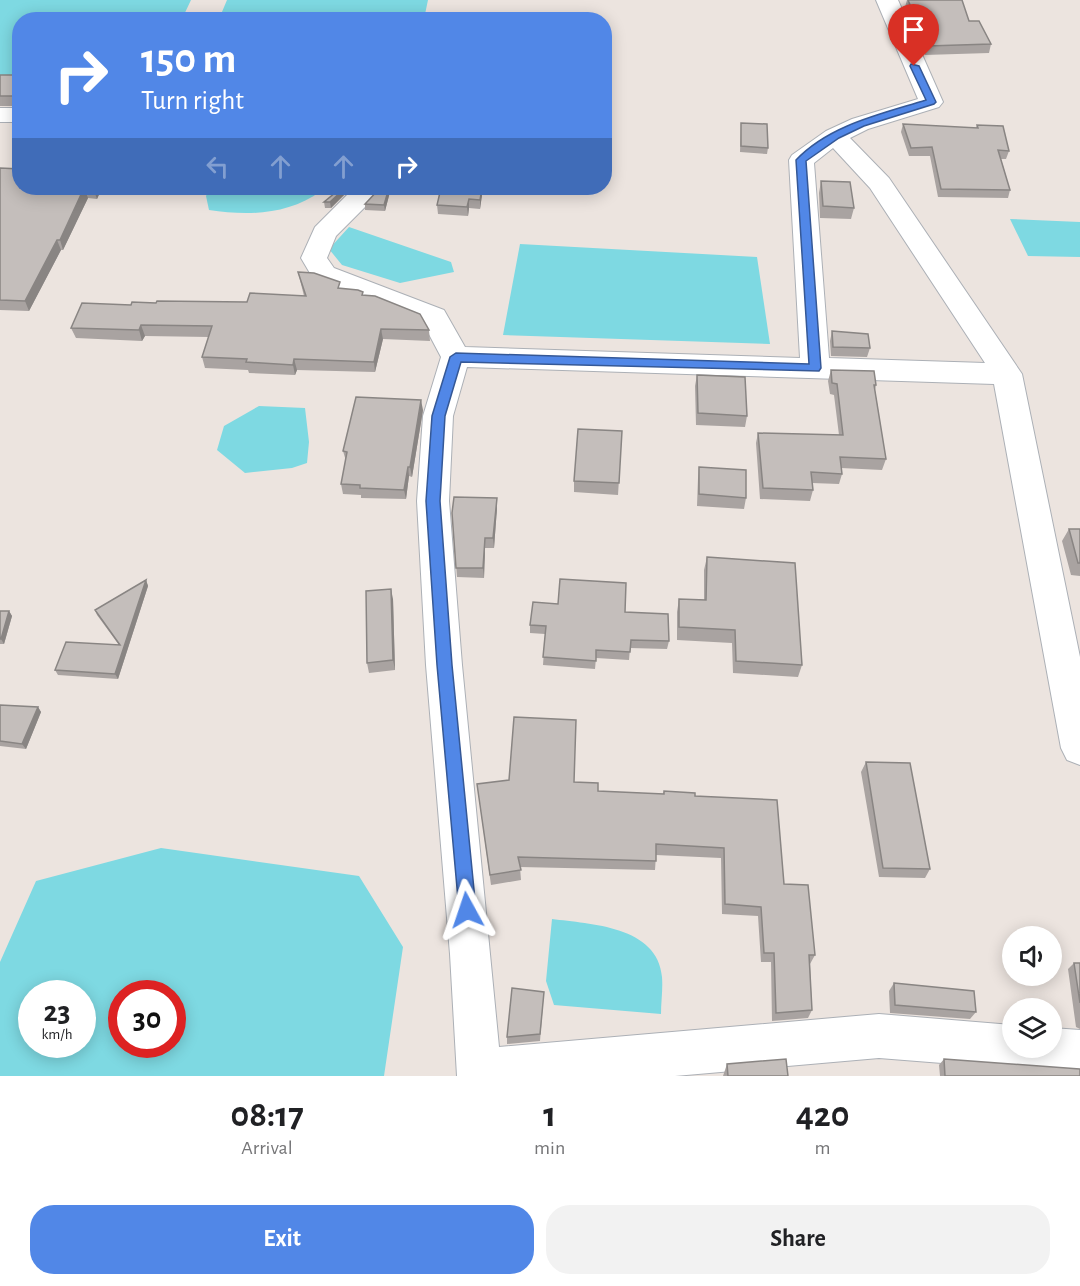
<!DOCTYPE html>
<html lang="en">
<head>
<meta charset="utf-8">
<style>
  :root { --surface:#fff; --page:#f2f2f2; --text:#202124; --muted:#757577; --accent:#5187e7 }
  body { margin:0; font-family:"Alegreya Sans",sans-serif; background:var(--page); color:var(--text); height:100vh; display:flex; flex-direction:column; font-size:22px; white-space:nowrap }
  * { box-sizing:border-box; margin:0 }
  p { font-size:20px; color:var(--muted) }
  .icon { flex:none; width:33px; height:33px; fill:none; stroke:currentColor; stroke-width:2; stroke-linecap:round; stroke-linejoin:round }
  .map { position:relative; height:1076px; overflow:hidden }
  .sheet { display:flex; flex-direction:column; background:var(--surface); flex:1 }
  .sheet>* { flex:none }
  .banner { position:absolute; left:12px; top:12px; width:600px; height:183px; border-radius:24px; box-shadow:0 3px 15px #0003; background:#5187e7; color:#fff; overflow:hidden }
  .fabs { position:absolute; left:1002px; top:926px; display:grid; gap:12px }
  .fabs a { display:grid; place-items:center; width:60px; height:60px; border-radius:50%; background:var(--surface); box-shadow:0 3px 15px #0003; font-size:30px }
  .speed { position:absolute; left:18px; top:980px; display:flex; gap:12px; font-size:30px; font-weight:700; text-align:center }
  .speed>* { display:grid; place-content:center; width:78px; height:78px; border-radius:50%; background:var(--surface); box-shadow:0 3px 15px #0003; line-height:1 }
  .speed small { font-size:15px; font-weight:400 }
  .speed .limit { border:9px solid #d22; background:#fff; color:#111 }
  .pin { position:absolute; display:grid; place-items:center; width:51px; height:51px; color:#fff; margin:-62px -26px; border-radius:50% 50% 50% 0; rotate:-45deg; box-shadow:0 0 6px #0007 }
  .pin .icon { rotate:45deg }
  .me { position:absolute; width:66px; margin:-33px; rotate:355deg; stroke-linejoin:round; filter:drop-shadow(0 0 4px #0008) }
  .turn { display:flex; align-items:center; gap:21px; height:126px; padding:0 30px; font-size:27px }
  .turn .icon { width:78px; height:78px; stroke-width:2.5 }
  .turn b { display:block; font-size:42px; line-height:51px }
  .lanes { display:flex; align-items:center; height:57px; padding:0 30px; background:#0003; justify-content:center; gap:30px; direction:ltr }
  .lanes .off { opacity:.35 }
  .eta { display:flex; justify-content:space-evenly; align-items:center; height:102px; text-align:center }
  .eta b { font-size:36px; font-weight:700; line-height:42px }
  .action { display:flex; gap:12px; margin-top:auto; padding:12px 30px }
  .action a { flex:1; height:69px; border-radius:24px; background:var(--accent); color:#fff; font-size:24px; font-weight:700; line-height:69px; text-align:center }
  .action a+a { background:var(--page); color:var(--text) }
  .map>svg:first-child { display:block }
</style>
</head>
<body>
<div class="map">
<svg width="1080" height="1076" viewBox="0 0 1080 1076">
  <rect width="100%" height="100%" fill="#ece4df"/>
  <path fill="#7ed9e2" fill-rule="evenodd" d="M0,0H191L182,19L20,20L19,78H0Z
    M227,0H428L424,19H219Z
    M210,188H322L321,191C288,215 248,216 209,210L206,196Z
    M1010,219L1080,222V257L1028,256Z
    M349,227L451,262L454,272L400,283L342,265L329,249Z
    M520,244L757,257L770,344L503,335Z
    M259,406L305,408L309,442L307,463L292,468L245,473L217,450L224,426Z
    M161,848L359,876L403,947L384,1076H0V962L36,881ZM32,993H82V1044H32ZM122,993H172V1044H122Z
    M552,919C590,924 658,926 662,977C663,989 661,1002 661,1014L554,1005L546,981Z"/>
  <g fill="none" stroke-linecap="round" stroke-linejoin="round">
    <g stroke="#acb0b6" stroke-width="2">
      <path id="minor" d="M876,0H898L943,102L939,107L868,129L850,138L889,178L1022,374L1080,657V765L1067,760L1061,748L994,384L467,367L453,416L449,501L462,665L499,1047L879,1014L1012,1025V1047H1052V1028L1080,1030V1074L879,1058L675,1076H457L450,954L426,665L417,501L423,416L441,357L423,323L314,280L301,258L315,227L354,188H378L379,192L375,197L336,236L327,258L334,268L444,310L465,347L800,358L789,160L792,155L826,131L852,119L918,99ZM833,148L870,188L985,363L829,358L814,163Z
        M0,108H20V122H0Z"/>
    </g>
    <use href="#minor" fill="#fff" fill-rule="evenodd"/>
  </g>
  <path fill="#a9a3a1" d="M907,0H962L969,21L991,44L989,53L925,55L905,7Z
    M0,75H20V106H0Z
    M741,123L768,148L767,154L740,152Z
    M903,124L976,128L977,125L1009,151L1006,159H1001L1010,190L1008,198L938,197L930,156H909L901,132Z
    M0,168L102,188L97,199L88,198L63,250H61L29,311L0,310Z
    M821,181L854,208L851,219L820,218L819,193Z
    M341,188H351L331,208H325L324,202Z
    M380,188H391L385,211L365,210V204Z
    M423,188H483L480,209L469,208L468,216L438,214L437,205L441,188Z
    M544,188H592V189Z
    M298,272L340,288L364,296L429,330L430,341L383,339L375,372L297,370L295,375L249,373L248,370L205,368L202,357L209,337L145,336L142,341L76,338L71,328L131,305L156,303L247,302L304,296Z
    M832,331L870,348L867,357L831,356L830,341Z
    M831,370L876,385L875,390L886,459L882,470L841,468L842,474L839,484L812,483L813,490L810,501L760,499L756,443L758,433L839,435L834,395L830,394L828,381Z
    M697,375L747,416L745,427L696,425L695,386Z
    M423,410L412,477L409,476L406,499L361,498V495L343,494L341,484L346,461L343,451Z
    M622,431L618,495L574,492V481Z
    M699,467L746,498L744,509L697,506L698,478Z
    M497,508L494,548H485L484,578L457,577L452,513Z
    M1069,529H1080V576L1071,575L1062,541Z
    M707,557L802,665L798,677L733,673L732,643L677,640V612L679,599L704,600V570Z
    M146,580L148,586L118,679L58,675L55,670L119,645L97,615L95,610Z
    M393,599L395,670L369,673L367,663Z
    M0,611H9L12,616L4,644H0Z
    M625,612L669,641L667,649L630,648L629,660L596,658L595,669L543,665L545,634L530,633V625Z
    M0,705L38,707L41,712L26,749L0,746Z
    M866,762L930,869L925,878L879,877L861,772Z
    M574,782L598,791L663,794L664,791L695,796L784,884L815,955L810,964L812,1010L808,1018L772,1021L771,962H761L758,916L722,914L721,858L656,855L655,870L520,867L521,880L491,885L477,784Z
    M1074,963H1080V1029L1076,1027L1068,969Z
    M894,983L976,1012L970,1019L890,1013L889,991Z
    M544,992L540,1041L507,1044V1037Z
    M944,1059L1080,1076H940L939,1065Z
    M727,1064L788,1076H723Z"/>
  <path fill="#898583" d="M84,188L88,198L63,250L60,240Z
    M93,188H102L97,199Z
    M345,188H351L331,208L330,202Z
    M389,188H391L385,211L384,205Z
    M482,188H483L480,209V200Z
    M469,199V208L468,216L467,207Z
    M57,240L61,250L29,311L25,301Z
    M141,325L145,336L142,341L139,330Z
    M381,329L383,339L375,372L374,362Z
    M294,359L297,370L295,375L293,365Z
    M421,400L423,410L412,477L410,467Z
    M408,467L409,476L406,499L404,490Z
    M497,498V508L494,548L493,538Z
    M485,538V548L484,578L483,568Z
    M146,580L148,586L118,679L115,674Z
    M391,589L393,599L395,670L393,660Z
    M9,611L12,616L4,644L1,639Z
    M38,707L41,712L26,749L22,744Z"/>
  <path fill="#c4bebb" stroke="#898583" stroke-width="1.5" d="M908,0H962L969,21H979L991,44L927,46Z
    M0,75H20V101H19L16,96H0Z
    M741,123L767,124L768,148L741,146Z
    M903,124L978,128L977,125L1003,126L1009,151L998,150L1010,190L941,189L932,147L911,148Z
    M0,168L20,169V188H94H84L60,240H57L25,301L0,300Z
    M821,181L850,182L854,208L823,206Z
    M341,188H345L330,202H324Z
    M380,188H389L384,205L365,204Z
    M441,188H482L480,200L469,199L467,207L437,205Z
    M298,272L314,273L340,282L338,288L358,290L363,292L362,295L375,296L420,314L429,330L381,329L374,362L294,359L293,365L246,362L247,359L202,357L212,326L141,325L139,330L71,328L82,303L131,305L132,302L156,303L157,301L247,302L250,293L306,296Z
    M832,331L868,334L870,348L833,347Z
    M831,370L874,371L876,385H874L886,459L840,457L842,474L811,472L813,490L763,488L758,433L843,435L837,384L832,383Z
    M697,375L745,377L747,416L698,413Z
    M356,397L421,400L410,467H408L404,490L360,488V485L341,484L347,452L343,451Z
    M578,429L622,431L619,483L574,481Z
    M699,467L746,470V498L699,494Z
    M454,497L497,498L493,538H485L483,568H456L452,513Z
    M1069,529H1080V563H1078Z
    M707,557L795,563L802,665L736,661L735,630L679,627V599L706,600Z
    M560,579L626,583L625,612L668,614L669,641L631,640L630,652L596,650V661L543,657L546,626L530,625L533,602L558,604Z
    M146,580L115,674L55,670L66,642L120,645L95,610Z
    M391,589L393,660L367,663L366,591Z
    M0,611H9L1,639H0Z
    M0,705L38,707L22,744L0,741Z
    M514,717L576,720L574,782L598,783V791L664,794V791L695,793V796L777,800L784,884L808,885L815,955H809L812,1010L776,1013L774,953H764L761,907L725,904L724,848L656,844V861L518,857L521,870L490,875L477,784L509,780Z
    M866,762L910,763L930,869L883,868Z
    M1074,963H1080V1003Z
    M894,983L974,991L976,1012L895,1005Z
    M512,988L544,992L540,1034L507,1037Z
    M786,1059L788,1076H728L727,1064Z
    M944,1059L1080,1069V1076H945Z"/>
  <path fill="#5187e7" stroke="#355896" stroke-width="1.5" d="M911,64L919,66L936,102L934,104L864,126L839,138L806,161L821,368L819,371L461,362L445,416L440,501L452,665L476,910L473,916L467,918L461,916L459,910L437,665L426,501L432,416L450,357L456,353L809,364L796,160C829,125 881,114 926,100L910,66Z"/>
</svg>
<div class="fabs">
<a><svg class="icon" aria-label="sound" viewBox="0 0 24 24"><path d="M4 9h4l5-4v14l-5-4H4zM17 9q2 3 0 6"/></svg></a>
<a><svg class="icon" aria-label="layers" viewBox="0 0 24 24"><path d="M12 4l9 5-9 5-9-5zM3 14l9 5 9-5"/></svg></a>
</div>
<div class="speed"><div>23<small>km/h</small></div><div class="limit">30</div></div>
<div class="pin" style="left:914px;top:66px;background:#d93025"><svg class="icon" aria-label="arrive" viewBox="0 0 24 24"><path d="M6 21V4h12l-3 4 3 4H6"/></svg></div>
<svg class="me" style="left:467px;top:910px" viewBox="-20 -20 40 40"><path d="M0-17L14 15 0 8-14 15z" fill="#5187e7" stroke="#fff" stroke-width="4"/></svg>
<div class="banner">
<div class="turn"><svg class="icon" aria-label="right" viewBox="0 0 24 24"><path d="M7 20v-9h11M14 6l5 5-5 5"/></svg><div><b>150 m</b>Turn right</div></div>
<div class="lanes"><svg class="icon off" aria-label="left" viewBox="0 0 24 24"><path d="M17 20v-9H6M10 6l-5 5 5 5"/></svg><svg class="icon off" aria-label="ahead" viewBox="0 0 24 24"><path d="M12 20V5M6 11l6-6 6 6"/></svg><svg class="icon off" aria-label="ahead" viewBox="0 0 24 24"><path d="M12 20V5M6 11l6-6 6 6"/></svg><svg class="icon" aria-label="right" viewBox="0 0 24 24"><path d="M7 20v-9h11M14 6l5 5-5 5"/></svg></div>
</div>
</div>
<section class="sheet">
<div class="eta">
<div><b>08:17</b><p>Arrival</p></div>
<div><b>1</b><p>min</p></div>
<div><b>420</b><p>m</p></div>
</div>
<div class="action"><a>Exit</a><a>Share</a></div>
</section>
</body>
</html>
